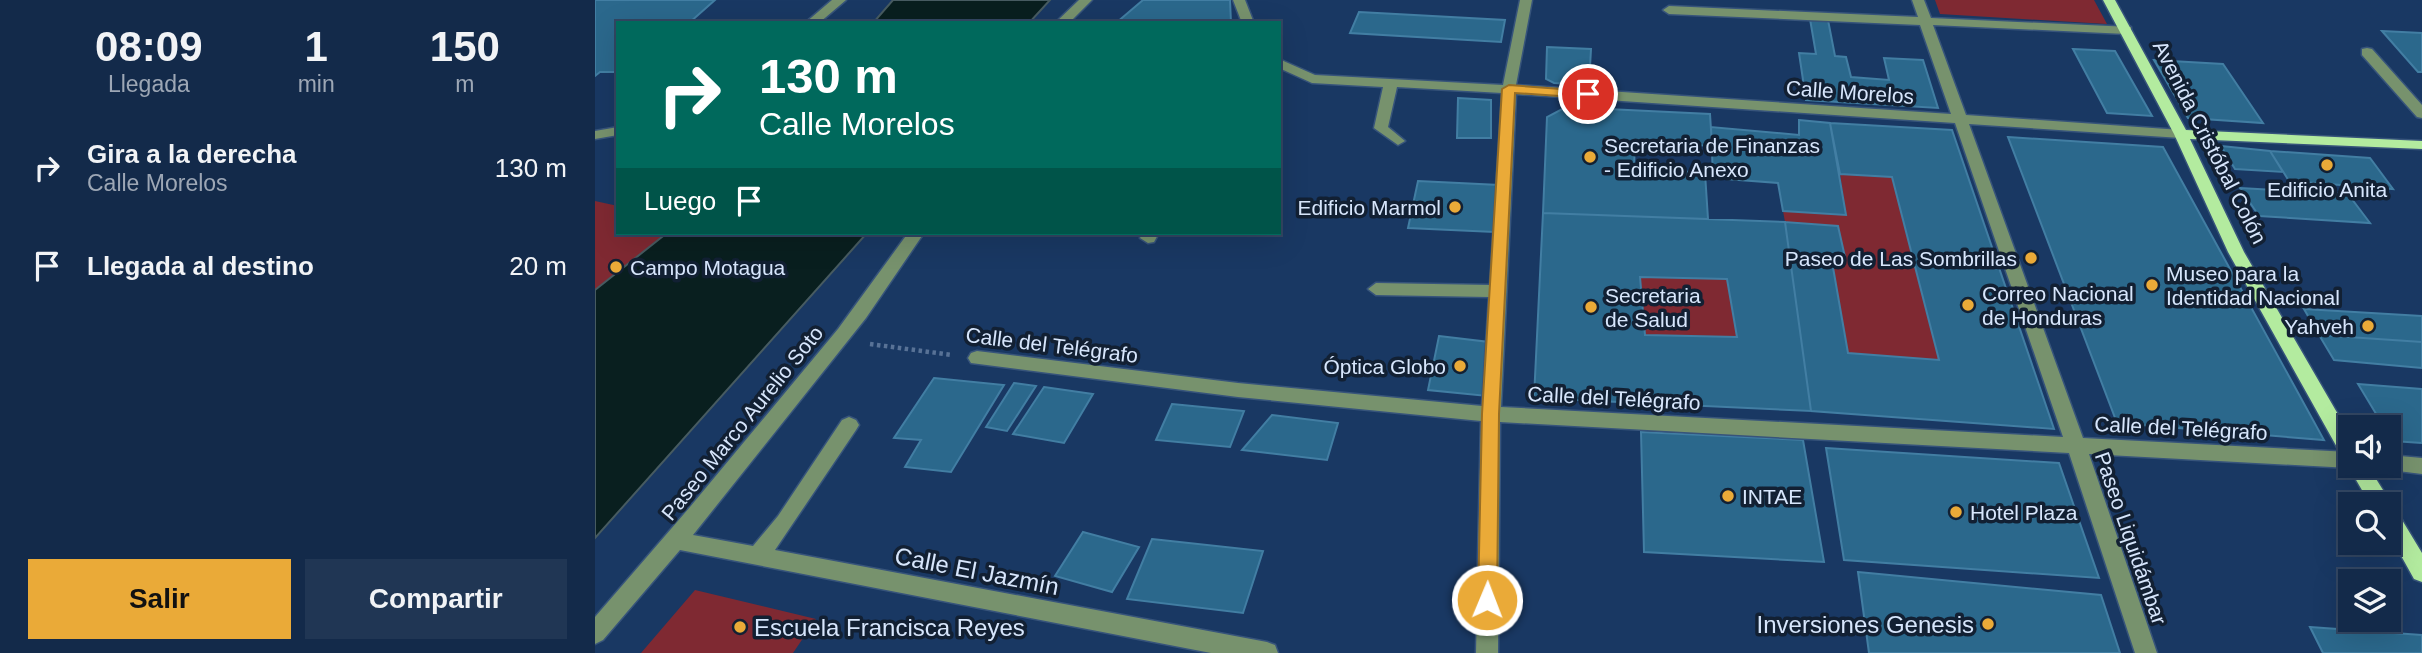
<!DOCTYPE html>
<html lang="es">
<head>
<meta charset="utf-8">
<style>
  :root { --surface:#132a4a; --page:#203654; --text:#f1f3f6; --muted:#9da7b5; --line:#324662; --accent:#eaaa38 }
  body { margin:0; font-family:Helvetica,sans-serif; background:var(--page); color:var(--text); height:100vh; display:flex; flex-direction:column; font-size:26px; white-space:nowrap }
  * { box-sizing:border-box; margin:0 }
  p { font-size:23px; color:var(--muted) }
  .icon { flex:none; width:38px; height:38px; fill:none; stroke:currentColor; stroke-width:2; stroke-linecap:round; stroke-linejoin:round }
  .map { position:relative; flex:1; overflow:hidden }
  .panel { display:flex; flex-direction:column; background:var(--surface); width:595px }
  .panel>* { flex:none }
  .banner { position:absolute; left:21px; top:21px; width:665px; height:214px; border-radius:0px; box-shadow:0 7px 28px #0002,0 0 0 2px var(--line); background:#00695c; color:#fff; overflow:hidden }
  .tools { position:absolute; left:1743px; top:415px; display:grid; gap:14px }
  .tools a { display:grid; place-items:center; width:63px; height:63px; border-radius:0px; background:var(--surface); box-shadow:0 7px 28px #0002,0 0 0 2px var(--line); font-size:35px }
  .pin { position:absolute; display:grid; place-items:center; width:60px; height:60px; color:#fff; margin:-30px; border:4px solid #fff; border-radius:50%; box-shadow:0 2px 7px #0007 }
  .me { position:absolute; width:77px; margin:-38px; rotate:1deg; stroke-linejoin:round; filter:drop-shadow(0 0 5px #0008) }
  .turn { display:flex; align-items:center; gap:24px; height:147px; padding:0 28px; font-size:32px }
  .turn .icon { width:91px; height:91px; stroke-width:2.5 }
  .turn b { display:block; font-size:49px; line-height:60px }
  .then { display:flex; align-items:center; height:66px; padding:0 28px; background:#0003; gap:14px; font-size:26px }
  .eta { display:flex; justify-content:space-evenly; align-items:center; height:119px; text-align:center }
  .eta b { font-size:42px; font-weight:700; line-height:49px }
  .primary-button { display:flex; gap:14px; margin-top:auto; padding:14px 28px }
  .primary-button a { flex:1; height:80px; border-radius:0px; background:var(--accent); color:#111; font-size:28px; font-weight:700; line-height:80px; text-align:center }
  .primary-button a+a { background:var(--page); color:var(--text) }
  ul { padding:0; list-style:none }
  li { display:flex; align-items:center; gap:21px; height:98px; padding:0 28px }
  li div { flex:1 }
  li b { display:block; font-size:26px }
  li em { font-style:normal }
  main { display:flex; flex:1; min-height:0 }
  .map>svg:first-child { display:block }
</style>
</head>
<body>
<main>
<section class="panel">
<div class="eta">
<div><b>08:09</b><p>Llegada</p></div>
<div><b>1</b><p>min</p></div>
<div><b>150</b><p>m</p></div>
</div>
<ul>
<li><svg class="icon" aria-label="right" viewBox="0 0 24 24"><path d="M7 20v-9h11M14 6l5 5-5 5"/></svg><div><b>Gira a la derecha</b><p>Calle Morelos</p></div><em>130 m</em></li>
<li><svg class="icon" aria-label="arrive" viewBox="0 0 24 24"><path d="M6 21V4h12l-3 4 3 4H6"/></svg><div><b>Llegada al destino</b></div><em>20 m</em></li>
</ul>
<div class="primary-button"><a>Salir</a><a>Compartir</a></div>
</section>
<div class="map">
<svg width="1827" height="653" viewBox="0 0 1827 653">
  <rect width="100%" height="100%" fill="#193863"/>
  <path fill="#7f2932" d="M1340,0H1499L1512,24L1345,14Z
    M1245,174L1297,177L1344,360L1253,353L1236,256H1249L1243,226L1190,222L1188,211L1251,215Z
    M0,201L23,206V233H86L0,302Z
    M1045,277L1132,279L1142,337L1050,335Z
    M100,590L221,619L198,653H46Z"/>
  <path fill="#091f1f" stroke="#475b61" stroke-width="2" d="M298,0H455L434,23H278Z
    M72,233H272L0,538V290Z"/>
  <path fill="#2b688c" stroke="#427ea3" stroke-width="2" fill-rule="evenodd" d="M0,0H120L94,23H23V72H5L0,76Z
    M548,0H635L636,23H521Z
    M764,12L910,20L906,42L755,33Z
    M1215,19L1233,20L1240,56L1251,57L1256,77L1294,80L1289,58L1328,60L1343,108L1211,100L1204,53L1221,54Z
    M1787,31L1827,33V72H1823Z
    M952,47L996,49L994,85L959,83L951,79Z
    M1478,49L1520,51L1557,116L1512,113Z
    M1559,60L1628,64L1668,123L1593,118Z
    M863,98L896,100V138H862Z
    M971,107L1115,114L1117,146L1040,142L1039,168L1110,173L1113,219L948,213L952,117Z
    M1204,120L1235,123L1251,215L1188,211L1183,183L1118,178L1116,127L1204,135Z
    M1235,123L1357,130L1459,429L1216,411L1190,222L1243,226L1250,257L1236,256L1253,353L1344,360L1297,177L1245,174Z
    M1413,137L1568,147L1729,440L1522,423Z
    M1626,146L1675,151L1688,172L1640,169Z
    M1675,151L1775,158L1798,189L1694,181Z
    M823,181L904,185L899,232L813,228Z
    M1645,188L1753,194L1775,223L1664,216Z
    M948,213L1190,222L1216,411L939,398ZM1045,277L1132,279L1142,337L1050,335Z
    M1709,309L1827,316V342L1724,335Z
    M1724,335L1827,342V368L1739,360Z
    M844,336L894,342L892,396L833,390Z
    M339,378L409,385L356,472L310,467L326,440L299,438Z
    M419,383L441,386L412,431L391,427Z
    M1763,384L1827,389V443L1798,441L1794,427H1789Z
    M449,387L498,394L469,443L418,434Z
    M577,404L649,411L635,447L561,440Z
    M677,415L743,423L732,460L647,450Z
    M1046,432L1208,440L1229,562L1049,552Z
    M1231,448L1464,463L1504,578L1249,560Z
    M488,532L544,547L517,592L460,576Z
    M557,539L668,551L648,613L532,599Z
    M1263,572L1506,595L1525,653H1274Z
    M1715,627L1827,635V653H1728Z"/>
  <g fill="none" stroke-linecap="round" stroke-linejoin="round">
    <g stroke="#37547b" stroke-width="3">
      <path id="minor" d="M237,0H251L224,23H210Z
        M484,0H497L474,23H460Z
        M638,0H650L659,23H647Z
        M925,0H937L921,85L1356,114L1325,25L1074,14L1068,10L1074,6L1323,17L1317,0H1329L1336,18L1536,27V33L1531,34L1338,25L1371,115L1586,130L1593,134L1586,138L1374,124L1488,438L1755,452V466H1762L1755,468L1494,454L1562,653H1540L1474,453L905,422L903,653H881L886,421L643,397L376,363L373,358L376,353L382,351L643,383L887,406L894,297L781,295L773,289L781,283L895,285L907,93L802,87L793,127L810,141L803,145L779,128L788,87L717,83L684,68V59L720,75L908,85ZM921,94L1360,123L1468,437L906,407Z
        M1772,48L1777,49L1827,105V118L1822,117L1767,55V49Z
        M23,127V135L0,139V131Z
        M313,233H329L271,318L98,535L158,546L183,516L247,420L254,417L261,420L264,425L261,430L180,550L672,642L680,645L683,653H616L85,550L8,640L0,644V617L95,507L243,329Z
        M548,233H564L559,242L553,243L545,238Z
        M1794,455L1827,458V474L1787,469L1785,466H1794Z"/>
    </g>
    <g stroke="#37547b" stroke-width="3">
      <path id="major" d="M1508,0H1520L1591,130L1827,141V149L1595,139L1649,252L1755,435V460L1748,458L1633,252L1579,134Z
        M1755,462V466H1773L1793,498L1795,507L1801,510L1827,553V582L1819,579L1794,534V504H1775L1753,466Z"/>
    </g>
    <path stroke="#587296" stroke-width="4.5" stroke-dasharray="3.5 3.5" stroke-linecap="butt" d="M275,344L357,355"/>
    <use href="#minor" fill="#77926d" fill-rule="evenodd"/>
    <use href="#major" fill="#b3eb9f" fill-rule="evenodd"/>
  </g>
  <path fill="#eaaa38" stroke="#986e24" stroke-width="2" d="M914,85L993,91L1000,94L993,98L920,93L904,414L902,600L900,606L892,609L885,606L883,600L887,414L907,89Z"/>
  <g fill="#eaaa38" stroke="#122033" stroke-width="2.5">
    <circle cx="995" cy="157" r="7"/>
    <circle cx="1732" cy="165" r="7"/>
    <circle cx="860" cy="207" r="7"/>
    <circle cx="1436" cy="258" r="7"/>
    <circle cx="21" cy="267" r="7"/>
    <circle cx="1557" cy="285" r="7"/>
    <circle cx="1373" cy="305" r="7"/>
    <circle cx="996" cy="307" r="7"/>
    <circle cx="1773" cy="326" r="7"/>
    <circle cx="865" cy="366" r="7"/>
    <circle cx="1133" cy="496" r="7"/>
    <circle cx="1361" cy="512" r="7"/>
    <circle cx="1393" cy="624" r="7"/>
    <circle cx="145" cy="627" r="7"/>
  </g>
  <g text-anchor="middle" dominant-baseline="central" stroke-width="7" stroke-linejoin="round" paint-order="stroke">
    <g font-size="21" fill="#d7e6fc" stroke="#122033">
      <text transform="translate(1255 92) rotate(4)">Calle Morelos</text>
      <text transform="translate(1615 142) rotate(63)">Avenida Cristóbal Colón</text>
      <text transform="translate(457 345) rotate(7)">Calle del Telégrafo</text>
      <text transform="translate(1019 398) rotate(3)">Calle del Telégrafo</text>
      <text transform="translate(147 423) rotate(-51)">Paseo Marco Aurelio Soto</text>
      <text transform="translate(1586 428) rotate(3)">Calle del Telégrafo</text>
      <text transform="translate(1536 538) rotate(71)">Paseo Liquidámbar</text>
    </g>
    <g font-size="21" fill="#d7e6fc" stroke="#122033" text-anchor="start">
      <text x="1009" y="145">Secretaria de Finanzas<tspan x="1009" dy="24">- Edificio Anexo</tspan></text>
      <text x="1732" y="189" text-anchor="middle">Edificio Anita</text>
      <text x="846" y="207" text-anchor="end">Edificio Marmol</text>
      <text x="1422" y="258" text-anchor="end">Paseo de Las Sombrillas</text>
      <text x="35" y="267">Campo Motagua</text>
      <text x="1571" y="273">Museo para la<tspan x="1571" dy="24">Identidad Nacional</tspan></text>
      <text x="1387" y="293">Correo Nacional<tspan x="1387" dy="24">de Honduras</tspan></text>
      <text x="1010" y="295">Secretaria<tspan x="1010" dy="24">de Salud</tspan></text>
      <text x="1759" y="326" text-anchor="end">Yahveh</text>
      <text x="851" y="366" text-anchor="end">Óptica Globo</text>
      <text x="1147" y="496">INTAE</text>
      <text x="1375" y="512">Hotel Plaza</text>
    </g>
    <g font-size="24" fill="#d7e6fc" stroke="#122033">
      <text transform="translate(382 571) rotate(11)">Calle El Jazmín</text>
    </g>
    <g font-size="24" fill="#d7e6fc" stroke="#122033" text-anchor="end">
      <text x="1379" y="624">Inversiones Genesis</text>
      <text x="159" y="627" text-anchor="start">Escuela Francisca Reyes</text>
    </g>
  </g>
</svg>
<div class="tools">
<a><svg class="icon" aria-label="sound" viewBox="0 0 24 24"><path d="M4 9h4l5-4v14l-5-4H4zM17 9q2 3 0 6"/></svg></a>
<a><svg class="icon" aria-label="search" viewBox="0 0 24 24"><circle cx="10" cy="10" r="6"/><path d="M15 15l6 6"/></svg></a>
<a><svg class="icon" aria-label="layers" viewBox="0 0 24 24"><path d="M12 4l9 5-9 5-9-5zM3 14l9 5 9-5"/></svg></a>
</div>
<div class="pin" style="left:993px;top:94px;background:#d93025"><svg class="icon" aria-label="arrive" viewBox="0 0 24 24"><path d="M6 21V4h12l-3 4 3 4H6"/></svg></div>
<svg class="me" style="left:892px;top:600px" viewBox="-20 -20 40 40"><circle r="17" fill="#eaaa38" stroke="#fff" stroke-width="3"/><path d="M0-11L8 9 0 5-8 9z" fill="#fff"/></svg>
<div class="banner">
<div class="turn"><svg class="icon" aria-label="right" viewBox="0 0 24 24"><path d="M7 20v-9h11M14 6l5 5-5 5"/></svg><div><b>130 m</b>Calle Morelos</div></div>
<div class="then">Luego<svg class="icon" aria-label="arrive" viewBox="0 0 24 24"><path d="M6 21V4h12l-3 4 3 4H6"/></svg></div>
</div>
</div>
</main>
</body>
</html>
